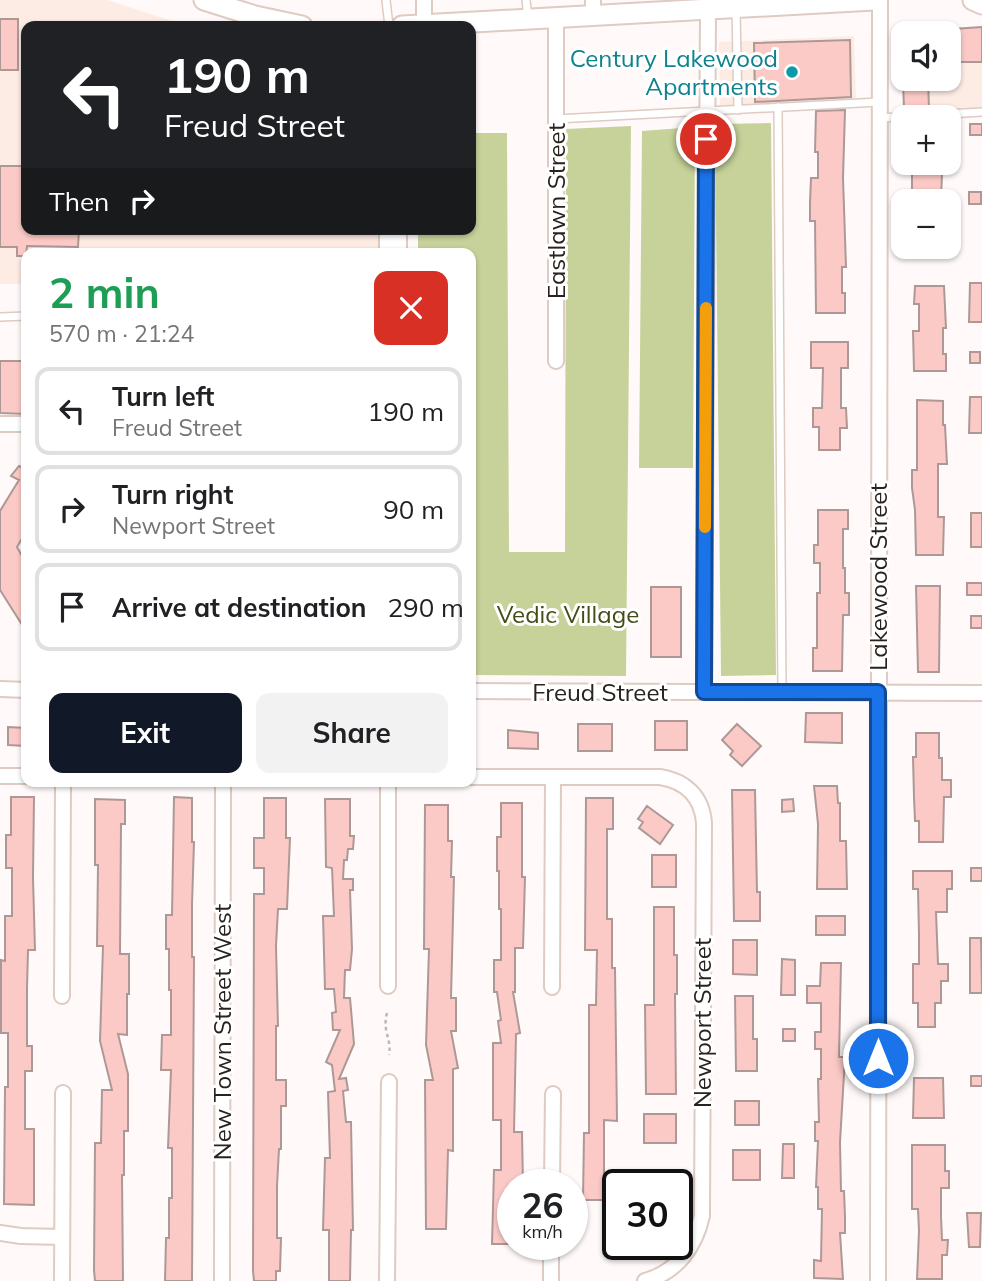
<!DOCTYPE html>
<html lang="en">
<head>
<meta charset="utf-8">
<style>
  :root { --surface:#fff; --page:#f2f2f2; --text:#202124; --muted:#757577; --line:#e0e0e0; --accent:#111827 }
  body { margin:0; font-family:Mulish,sans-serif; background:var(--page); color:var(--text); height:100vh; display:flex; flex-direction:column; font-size:26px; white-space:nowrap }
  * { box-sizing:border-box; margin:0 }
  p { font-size:23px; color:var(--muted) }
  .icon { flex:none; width:38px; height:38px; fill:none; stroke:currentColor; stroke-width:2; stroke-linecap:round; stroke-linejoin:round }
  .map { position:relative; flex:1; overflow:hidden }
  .drawer { position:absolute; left:21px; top:248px; width:455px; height:539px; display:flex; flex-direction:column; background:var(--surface); border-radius:14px; box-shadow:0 2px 5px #0004 }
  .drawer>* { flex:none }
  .hud { position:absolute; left:21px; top:21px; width:455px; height:214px; border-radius:14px; box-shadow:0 2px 5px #0004; background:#202124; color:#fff; overflow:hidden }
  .controls { position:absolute; left:891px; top:21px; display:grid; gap:14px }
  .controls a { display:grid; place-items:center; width:70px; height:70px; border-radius:14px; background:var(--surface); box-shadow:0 2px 5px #0004; font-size:35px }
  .speed { position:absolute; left:497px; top:1169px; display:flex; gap:14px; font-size:35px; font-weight:700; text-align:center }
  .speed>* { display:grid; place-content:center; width:91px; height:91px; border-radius:50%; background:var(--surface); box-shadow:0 2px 5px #0004; line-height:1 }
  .speed small { font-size:18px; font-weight:400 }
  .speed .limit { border:4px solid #111; border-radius:10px; background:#fff; color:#111 }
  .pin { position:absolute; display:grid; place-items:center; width:60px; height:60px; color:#fff; margin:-30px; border:4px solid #fff; border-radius:50%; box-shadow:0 2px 7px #0007 }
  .me { position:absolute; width:77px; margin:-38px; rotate:0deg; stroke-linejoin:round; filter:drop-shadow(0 0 5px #0008) }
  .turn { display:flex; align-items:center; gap:24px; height:147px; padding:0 28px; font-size:32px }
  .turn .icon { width:91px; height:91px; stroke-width:2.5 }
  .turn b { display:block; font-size:49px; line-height:60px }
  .then { display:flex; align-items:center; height:66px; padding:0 28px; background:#0003; gap:14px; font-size:26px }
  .round { display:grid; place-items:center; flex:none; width:74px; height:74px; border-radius:14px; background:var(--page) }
  .summary { display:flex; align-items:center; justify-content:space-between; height:119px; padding:0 28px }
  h1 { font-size:42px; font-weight:700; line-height:52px; color:#1e9e55 }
  .primary-button { display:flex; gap:14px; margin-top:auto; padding:14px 28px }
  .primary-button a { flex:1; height:80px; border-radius:14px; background:var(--accent); color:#fff; font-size:28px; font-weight:700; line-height:80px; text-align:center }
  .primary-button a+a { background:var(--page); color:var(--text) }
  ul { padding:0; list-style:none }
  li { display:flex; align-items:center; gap:21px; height:88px; margin:0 14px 10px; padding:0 14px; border:4px solid var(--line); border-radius:14px }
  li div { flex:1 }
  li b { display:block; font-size:26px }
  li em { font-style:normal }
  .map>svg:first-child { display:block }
</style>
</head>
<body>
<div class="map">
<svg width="982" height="1281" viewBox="0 0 982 1281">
  <rect width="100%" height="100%" fill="#fffaf9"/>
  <path fill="#fdece4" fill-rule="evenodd" d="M0,0H107L188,26H26V229H380V254H26V284H0Z
    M982,28V110L903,114L902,33ZM903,33H948V79H903Z
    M854,36L856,100L720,107L719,42Z"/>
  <path fill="#c7d29a" d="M771,123L776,675L721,676L715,124Z
    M631,126L626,676L471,675V254H418V229H471V133H507L509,552H565L566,129Z
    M695,127L693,468H639L642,131Z"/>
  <path fill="#fccac6" stroke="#ad9896" stroke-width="2" d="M0,19H18V70H0Z
    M982,27V62H953V29Z
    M850,40L851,97L755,102L754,43Z
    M903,79H928L929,109L904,110Z
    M845,110L843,178L846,267H842V293H845V313H816L815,221H810V203L811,178H818V152H815L816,111Z
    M970,124H982V135H970Z
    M0,166H26V229H79L78,247L27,246L26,256H17V247H0Z
    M912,172H942L941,201H919V191H912Z
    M969,192H981V204H969Z
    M970,283H982V322H969Z
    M915,286H944L946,328H943V354H946V371H914L913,331H919V304H914Z
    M811,342H848V368H841V408H846L847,428H840V450H819V427H813V408H822L823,368H811Z
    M970,352H980V363H970Z
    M0,361H26V414L0,413Z
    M970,397H982V433H969Z
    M917,400L943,401V425H945L947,464H938V517H944L943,555H916L915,510L912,488V470H917Z
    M19,466L25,469L26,467V532L17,547L26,563V631L0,590V511L19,480L11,476Z
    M818,510H848V529H843V568H845V593H849V615H843L842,671H813V648H817V593H820V563H814V545H818Z
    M971,513H982V547H971Z
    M967,583H982V595H967Z
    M916,586H940L939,672H918Z
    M651,587H681V657H651Z
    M971,616H982V628H971Z
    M806,713H842V743L805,742Z
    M655,721H687V750H655Z
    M578,724H612V751H578Z
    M737,724L761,746L742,766L730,755L733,751L722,740Z
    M8,727L26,728V746L8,745Z
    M508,730L538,733V749L508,748Z
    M916,733H939V758H942V780H951V797H944L943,842H919V821H915L914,797L913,757H916Z
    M814,786H837L838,803H840V841H846L847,889H817L818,824Z
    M732,790H755L757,892H760V921H734Z
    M11,797H34L33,878L35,950H28L27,989V1046H32V1071H25V1129H34V1205L4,1204L5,1087H8V1033H1V960L5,961V916H12V868H6V835H11Z
    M174,797L192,798V842H194L192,905V957H194L192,1281H165L166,1238H169V1198H172V1148H168L171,1070H161L162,1035H171V990H169V949H166V915H172Z
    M264,798H286V838H290L287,909H278L276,946L278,1026H276V1080H286V1106H281V1149H279L277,1186V1238H281L280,1271H276V1281H254L253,1271L254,894H264V868H254V838H264Z
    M586,798H613V829H607V919H612V968H615L617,1121L604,1120V1200H583L584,1133H589V1005H596L597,950H585Z
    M95,799L125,800V824H121L120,954H129V994H127V1035L118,1034L128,1074V1131H124V1175H122L123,1281H95L94,1270L95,1143H101L102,1090H112L100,1041L103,946H97L98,865H95Z
    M325,799H350V836H354L353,849H348L347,860H344L343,879H353V890H350L352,949L350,970H345L344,998H350L354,1044L339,1079L346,1078L348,1090L343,1091L346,1122H351L353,1230H351L350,1281H329V1230H323L325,1158H330L328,1092L335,1091L332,1065L326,1062L340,1030H333L332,1013L336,1012L334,989H325L323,916H334L332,868L326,867Z
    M793,799L794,811L782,812V800Z
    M501,803H522V877H525L523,948H515V992H513L520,1033L516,1034L514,1132H522L523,1185H513V1244H492L494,1170H501V1120H493V1043H501L498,1021L501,1020L497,992H494V960H501V909H499V871H497V837H501Z
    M425,805H448V841H452L451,877H454L451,998H456V1031H451L458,1068L453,1069V1151L448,1150L446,1229H426L425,1080H433L426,1045L429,949H424Z
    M647,806L673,825L660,844L639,828L643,822L638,819Z
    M652,855H676V887H652Z
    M971,868H982V881H971Z
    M913,871H952V889H947V912H936L938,964H948V981H941V1003H935V1027H918V1003H913V964H919V935L918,889H913Z
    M654,907H674V955H677V994H675L676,1094H646L645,1005H654Z
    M816,916H845V935H816Z
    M970,938H981L982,993H970Z
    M733,940H757V975L733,974Z
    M782,959L795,960V995H781Z
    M821,963H841L839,1057H845L840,1142L841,1191H844L845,1217V1233H840L843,1279L814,1278V1260L821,1261L822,1209H818V1187H816L818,1141H815V1122H819L818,1079H821V1049H815V1032H821V1003H807V986H820Z
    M735,996H753V1039H757V1071H736Z
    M783,1029H795V1041H783Z
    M971,1076H982V1086H971Z
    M914,1078H943L944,1118H913Z
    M735,1101H759V1125H735Z
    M644,1114H676V1143H644Z
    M783,1144H794V1178H782Z
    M912,1145H945V1171H949V1188H941V1216L942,1240H948L947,1255H942V1279H917L919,1231L918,1209H912Z
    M733,1150H760V1180H733Z
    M650,1174H669V1185H650Z
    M967,1213H981L980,1247H969Z"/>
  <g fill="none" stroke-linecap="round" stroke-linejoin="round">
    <g stroke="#decbc2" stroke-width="10">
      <path id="lane" d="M386,0L389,26
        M526,0L528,18
        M736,9L738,110
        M707,90L737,89
        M778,107L782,692
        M880,118L982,112
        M556,119L879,102
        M0,317L26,316"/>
    </g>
    <g stroke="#decbc2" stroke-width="18">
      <path id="street" d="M424,0V25
        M593,0V16
        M399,229V254
        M387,254V229
        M556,361V18
        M0,424H26
        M0,689L26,690
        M471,691L982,693
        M704,692L708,10
        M0,776H26
        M471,777H660C685,781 702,796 704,823L702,1216C695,1247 677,1272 645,1281
        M388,782V986
        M552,987L553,778
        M62,996L63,782
        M552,1185L553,1094
        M0,1233L21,1236L62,1237
        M62,1281L63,1093
        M222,1281L223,782
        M387,1281L389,1082
        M551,1281V1244
        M878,1281L880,0"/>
    </g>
    <g stroke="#decbc2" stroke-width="23">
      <path id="secondary" d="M204,0L255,16L302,26
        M973,0L982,4
        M402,26L874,0"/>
    </g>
    <path stroke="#bdb7b6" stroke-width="2.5" stroke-dasharray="3.5 3.5" stroke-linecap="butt" d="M387,1013C382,1032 392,1039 389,1055"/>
    <use href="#lane" stroke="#fff" stroke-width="7"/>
    <use href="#street" stroke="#fff" stroke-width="14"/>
    <use href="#secondary" stroke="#fff" stroke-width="19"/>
  </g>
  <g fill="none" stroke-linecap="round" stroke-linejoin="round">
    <g stroke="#114b97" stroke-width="18">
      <path id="route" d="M706,139L704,692H878V1058"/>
    </g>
    <use href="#route" stroke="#1a73e8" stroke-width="12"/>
    <path stroke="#f59e0b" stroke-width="12" d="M705,527L706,308"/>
  </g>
  <circle fill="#0f9aa8" stroke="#fff" stroke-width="2.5" cx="792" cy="72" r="7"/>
  <g text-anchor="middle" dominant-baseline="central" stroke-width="6" stroke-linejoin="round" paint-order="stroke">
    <g font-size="24" fill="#0d838f" stroke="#fff" text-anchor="end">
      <text x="778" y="58">Century Lakewood<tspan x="778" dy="28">Apartments</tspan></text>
    </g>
    <g font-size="24" fill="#29221f" stroke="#fff">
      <text transform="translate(556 211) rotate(-90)">Eastlawn Street</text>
      <text transform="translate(878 577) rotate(-90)">Lakewood Street</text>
      <text x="600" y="692">Freud Street</text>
      <text transform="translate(702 1023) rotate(-90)">Newport Street</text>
      <text transform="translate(222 1032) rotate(-90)">New Town Street West</text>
    </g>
    <g font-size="24" fill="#454c17" stroke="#fff">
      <text x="568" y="614">Vedic Village</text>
    </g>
  </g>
</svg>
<div class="controls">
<a><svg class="icon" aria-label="sound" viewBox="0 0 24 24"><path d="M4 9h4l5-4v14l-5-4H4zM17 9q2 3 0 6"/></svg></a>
<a>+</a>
<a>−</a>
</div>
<div class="speed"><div>26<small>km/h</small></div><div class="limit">30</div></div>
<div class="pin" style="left:706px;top:139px;background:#d93025"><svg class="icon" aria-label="arrive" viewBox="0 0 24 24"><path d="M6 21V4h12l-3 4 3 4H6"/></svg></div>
<svg class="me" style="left:878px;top:1058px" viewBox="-20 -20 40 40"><circle r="17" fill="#1a73e8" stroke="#fff" stroke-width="3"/><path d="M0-11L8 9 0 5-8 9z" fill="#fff"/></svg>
<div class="hud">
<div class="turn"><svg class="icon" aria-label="left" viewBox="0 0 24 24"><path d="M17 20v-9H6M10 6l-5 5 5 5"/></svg><div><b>190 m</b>Freud Street</div></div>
<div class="then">Then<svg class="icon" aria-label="right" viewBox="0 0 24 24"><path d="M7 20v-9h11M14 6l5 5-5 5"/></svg></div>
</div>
<section class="drawer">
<div class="summary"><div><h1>2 min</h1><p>570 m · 21:24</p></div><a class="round" style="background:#d93025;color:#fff"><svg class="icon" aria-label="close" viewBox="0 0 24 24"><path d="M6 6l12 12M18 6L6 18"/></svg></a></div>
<ul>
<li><svg class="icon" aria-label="left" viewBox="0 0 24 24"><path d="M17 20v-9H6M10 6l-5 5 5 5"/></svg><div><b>Turn left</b><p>Freud Street</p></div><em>190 m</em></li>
<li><svg class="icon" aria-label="right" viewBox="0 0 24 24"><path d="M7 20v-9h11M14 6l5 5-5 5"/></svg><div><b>Turn right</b><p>Newport Street</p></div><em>90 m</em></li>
<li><svg class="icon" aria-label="arrive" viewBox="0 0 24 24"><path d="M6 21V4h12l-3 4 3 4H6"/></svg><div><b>Arrive at destination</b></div><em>290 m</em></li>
</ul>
<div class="primary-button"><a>Exit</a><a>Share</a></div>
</section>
</div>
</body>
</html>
